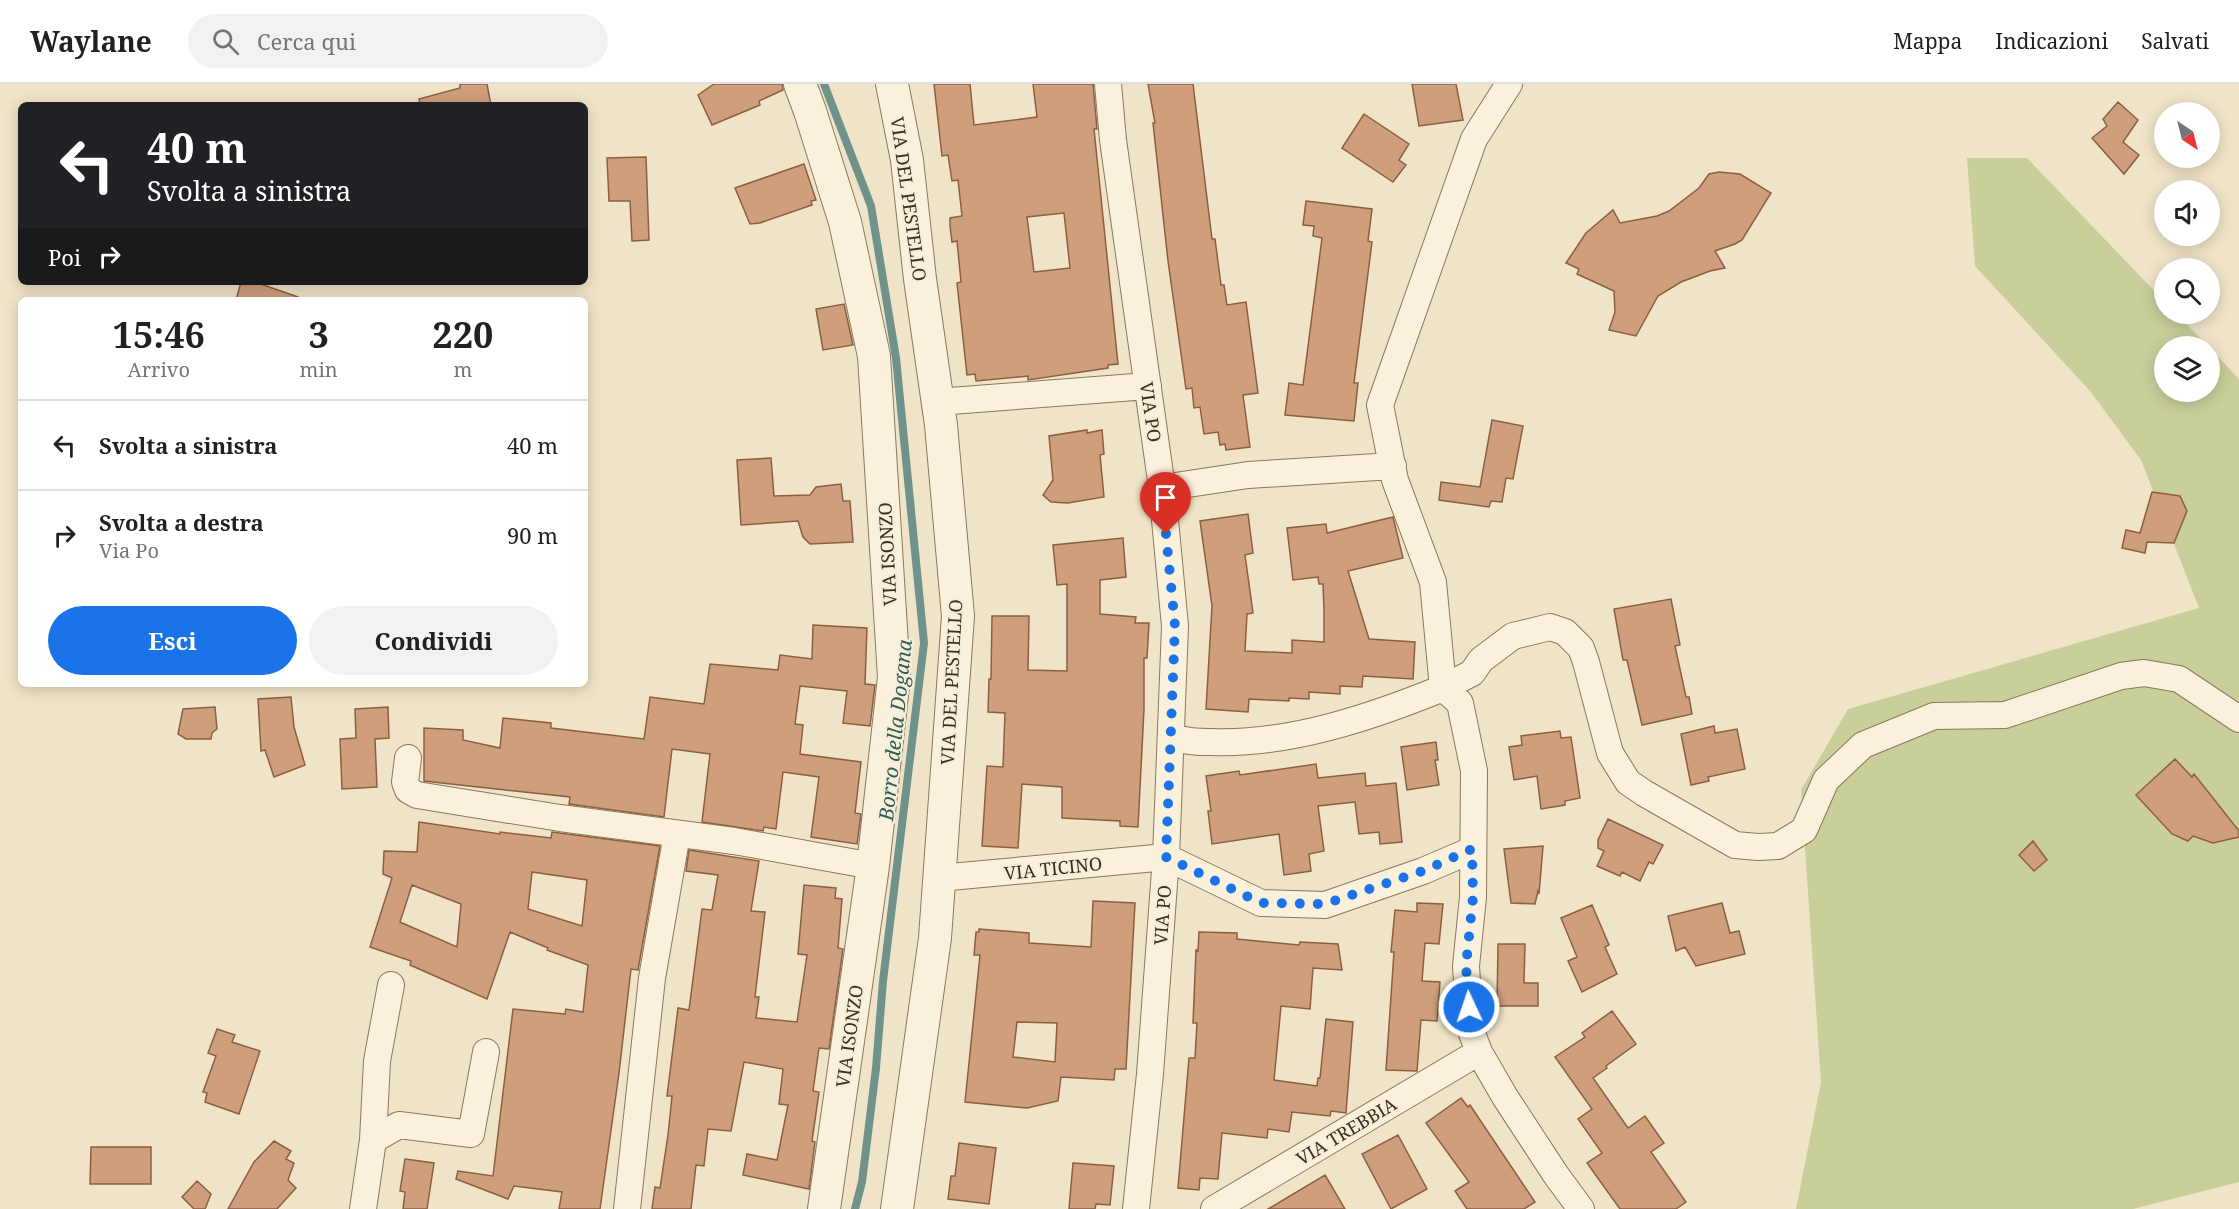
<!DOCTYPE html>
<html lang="it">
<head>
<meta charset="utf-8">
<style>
  :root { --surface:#fff; --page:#f2f2f2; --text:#202124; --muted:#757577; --line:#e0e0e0; --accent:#1a73e8 }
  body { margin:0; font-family:"Noto Serif",serif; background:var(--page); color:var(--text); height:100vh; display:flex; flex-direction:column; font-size:22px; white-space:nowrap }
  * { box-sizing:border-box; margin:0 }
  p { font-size:20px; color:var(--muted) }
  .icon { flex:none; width:33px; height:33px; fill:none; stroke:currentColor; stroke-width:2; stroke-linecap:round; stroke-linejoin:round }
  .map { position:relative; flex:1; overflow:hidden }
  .drawer { position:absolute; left:18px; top:213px; width:570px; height:390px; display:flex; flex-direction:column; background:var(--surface); border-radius:9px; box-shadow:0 3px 15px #0003 }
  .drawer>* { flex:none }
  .top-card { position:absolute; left:18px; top:18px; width:570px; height:183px; border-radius:9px; box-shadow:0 3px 15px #0003; background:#202124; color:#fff; overflow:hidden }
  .needle { width:39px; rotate:145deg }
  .tools { position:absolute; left:2154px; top:18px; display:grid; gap:12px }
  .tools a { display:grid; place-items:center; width:66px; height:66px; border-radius:50%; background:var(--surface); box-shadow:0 3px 15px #0003; font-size:30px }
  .pin { position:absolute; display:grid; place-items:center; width:51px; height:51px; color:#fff; margin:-62px -26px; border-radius:50% 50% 50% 0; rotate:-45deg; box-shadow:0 0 6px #0007 }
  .pin .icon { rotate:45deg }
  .me { position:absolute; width:66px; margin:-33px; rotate:357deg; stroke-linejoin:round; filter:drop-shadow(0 0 4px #0008) }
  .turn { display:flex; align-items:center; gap:21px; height:126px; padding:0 30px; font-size:27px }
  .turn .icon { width:78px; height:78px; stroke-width:2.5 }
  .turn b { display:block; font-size:42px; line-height:51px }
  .then { display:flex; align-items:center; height:57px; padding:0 30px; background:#0003; gap:12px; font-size:22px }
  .eta { display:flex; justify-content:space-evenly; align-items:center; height:102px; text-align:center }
  .eta b { font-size:36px; font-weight:700; line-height:42px }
  .primary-button { display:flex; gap:12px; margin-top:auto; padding:12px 30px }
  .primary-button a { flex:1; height:69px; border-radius:36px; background:var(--accent); color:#fff; font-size:24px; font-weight:700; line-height:69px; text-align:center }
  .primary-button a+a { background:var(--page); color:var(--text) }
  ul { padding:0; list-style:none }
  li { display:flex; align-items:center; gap:18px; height:90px; padding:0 30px; border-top:2px solid var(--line) }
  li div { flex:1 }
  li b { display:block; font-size:22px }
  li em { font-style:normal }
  header { display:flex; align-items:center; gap:36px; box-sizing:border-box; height:84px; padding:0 30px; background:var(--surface); border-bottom:2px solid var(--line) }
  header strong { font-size:28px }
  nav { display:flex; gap:33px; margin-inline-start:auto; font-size:21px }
  .search { width:420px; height:54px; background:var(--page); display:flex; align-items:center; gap:15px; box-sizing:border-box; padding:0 21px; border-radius:33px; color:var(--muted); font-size:22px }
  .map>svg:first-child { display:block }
</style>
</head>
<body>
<header>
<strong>Waylane</strong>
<div class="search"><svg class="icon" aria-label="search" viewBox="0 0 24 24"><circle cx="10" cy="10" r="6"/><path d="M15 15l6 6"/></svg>Cerca qui</div>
<nav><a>Mappa</a><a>Indicazioni</a><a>Salvati</a></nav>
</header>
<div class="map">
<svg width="2239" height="1125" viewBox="0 0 2239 1125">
  <rect width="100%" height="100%" fill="#f0e4c8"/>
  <path fill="#c9cf9b" d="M1967,74H2027L2164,217V230H2176L2208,262H2164V308H2210V264L2239,295V1098L2133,1125H1796L1821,998L1801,706L1848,625L2199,524L2141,376L2090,307L1975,182Z"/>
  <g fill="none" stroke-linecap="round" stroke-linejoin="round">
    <path stroke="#6f938a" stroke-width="8" d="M824,0L871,122L896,274L924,559L883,897L876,984L862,1098L855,1125"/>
  </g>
  <path fill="#cf9f7d" stroke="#8d5f41" stroke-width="1.5" fill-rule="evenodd" d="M460,0H487L491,21H420L419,15L460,4Z
    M714,0H782L783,6L759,17L760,21L712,41L698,11Z
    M934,0H970L974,41L1037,33L1033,0H1093L1097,45H1094L1118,280L1108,281V284L1028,296V292L976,297L975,290L967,291L957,199L961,198L957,157L952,158L950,142V134L962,132L958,96L952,97L948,71L942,72ZM1064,129L1070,184L1034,188L1027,133Z
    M1148,0H1193L1212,155H1215L1221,201H1224L1227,221L1246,218L1258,309L1243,311L1250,363L1226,366L1225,360L1220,361L1218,348L1204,350L1200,323L1194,324L1192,304L1186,305L1168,177L1153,39H1155Z
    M1412,0H1456L1463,36L1419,42Z
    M2118,18L2138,36L2123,58L2139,71L2124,90L2092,54L2107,42L2103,35Z
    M1364,30L1409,60L1399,76L1406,81L1393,98L1342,64Z
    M646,73L649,156L632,157L630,117H609L607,74Z
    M804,80L816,116L811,117L812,121L760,139L750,140L735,104Z
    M1719,88L1740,90L1771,109L1742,156L1735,160L1715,167L1725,184L1710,187L1681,198L1658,212L1636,252L1609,246L1615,228L1614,207L1577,190L1579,185L1566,179L1586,149L1613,126L1620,139L1657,132L1669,127L1699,104L1709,90Z
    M1306,117L1372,125L1368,157L1372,158L1354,299H1358L1354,337L1285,331L1289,299L1303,301L1322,154L1313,152L1314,142L1303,141Z
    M241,198H255L298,213L297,216H236Z
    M844,220L853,261L823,266L816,225Z
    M1492,336L1523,342L1513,395L1506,394L1502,418L1491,417L1489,423L1439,416L1441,398L1480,403Z
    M1087,346V349L1102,346L1104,370L1100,371L1104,413L1068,419L1051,418L1043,411L1053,396L1049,352Z
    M771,374L774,412L810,411L816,403L841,400L843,417H850L853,458L810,460L803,453L798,437L741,441L737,376Z
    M2152,408L2180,412L2187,427L2174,459L2147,458L2145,469L2122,464L2126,446L2140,449Z
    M1248,430L1253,469L1245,471L1253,529L1247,530L1245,567L1292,569V556L1324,558V526L1323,500H1319L1318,493L1293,496L1287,444L1326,440L1327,449L1393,433L1403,474L1348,487L1369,555L1415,558L1413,595L1363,592L1362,603L1340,602V610L1309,608V615L1289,614V617L1249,615L1248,628L1206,625L1212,522L1200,437Z
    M1123,454L1126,493L1100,496V530L1136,533L1135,539H1149L1147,574H1144V625L1138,743L1120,742V737L1062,734V703L1022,700L1018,764L982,762L987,682L1003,683L1005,629L988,628L989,595H991L992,532H1029L1028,586L1067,587V500L1057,501L1053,461Z
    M1671,515L1680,561L1675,562L1686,613H1689L1692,630L1642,641L1627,576H1623L1614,525Z
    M813,541L867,544L865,600L875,601L870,642L843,639L847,607L800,602L795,640L803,641L800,670L861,678L855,729L861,730L857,760L811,753L819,693L783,688L776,745L764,743L763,747L702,738L710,670L672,665L664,733L569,720L570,713L424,697V644L463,646V656L500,664L503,634L551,639V644L644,655L650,613L704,620L710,580L778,586L780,571L812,575Z
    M291,613L294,643L305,681L274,693L265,666L261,667L258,615Z
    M215,623L217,645L212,649L211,655H186L178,650L183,625Z
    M388,623L389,654L375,655L377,703L342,705L340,655L356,654L355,625Z
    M1714,642L1715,649L1737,645L1745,685L1708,693L1709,697L1691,701L1681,650Z
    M1560,647L1561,654L1571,653L1580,714L1565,717V721L1541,725L1537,692L1514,696L1509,663L1522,661L1521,652Z
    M1436,658L1438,676H1435L1439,701L1407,706L1401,663Z
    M2175,675L2192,693L2194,690L2239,747V753L2213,759L2193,752L2188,757L2172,750L2136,711Z
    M1316,680L1318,694L1365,689L1366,702L1396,699L1402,758L1380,760L1379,748L1359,750L1355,718L1318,722L1324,767L1309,770L1311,787L1284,791L1279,750L1212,760L1208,727H1211L1206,692L1239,687L1240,691Z
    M1608,735L1663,761L1653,780L1649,778L1640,797L1622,788L1620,792L1597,782L1604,767L1598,764V756Z
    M419,738L500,750V748L551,754L552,748L660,762L638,886L631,885L619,989L600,1125H559L562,1108L514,1102L508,1115L456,1095L458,1087L493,1092L513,925L565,930L566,925L583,928L588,881L547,866L548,864L510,848L487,915L410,881L411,877L370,863L392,794L383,790L384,767L417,768ZM532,788L587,796L582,842L528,825ZM412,801L461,820L457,863L400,838Z
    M2033,757L2047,776L2034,787L2019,771Z
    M1543,762L1539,810L1538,807L1535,820L1511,819L1504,765Z
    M689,766L759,777L751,827L765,828L755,913H759L756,934L797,938L807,871L798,870L804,801L836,804L835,814L842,815L838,864L843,865L829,965L819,964L813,1007L819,1008L812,1057L815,1058L809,1105L743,1091L747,1070L777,1076L788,1021L779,1020L783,985L744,978L731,1047L708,1045L704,1082L696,1081L691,1125H652L655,1103L660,1104L668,1051L672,1012H667L678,924L689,926L702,825L712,826L718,791L686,787Z
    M1093,817L1135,819L1126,985H1115L1114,996L1061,993L1058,1017L1027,1024L965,1018L980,871H974L976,848H979V845L1029,849V859L1091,863ZM1017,938L1057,939L1055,978L1013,973Z
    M1417,819L1443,820L1439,860L1425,859L1422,897L1440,898L1437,937L1421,936L1417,987L1386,986L1394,868H1391L1395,826L1417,828Z
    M1722,819L1730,849L1739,847L1745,870L1696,882L1685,863L1676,867L1668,832Z
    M1592,821L1609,861L1605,863L1617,890L1582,908L1568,877L1577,873L1561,834Z
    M1199,848L1237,849V855L1299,861L1300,858L1338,860L1342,886L1313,884L1310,925L1281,922L1274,996L1317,1002L1318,994H1320L1326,935L1353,938L1346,1029L1331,1027L1330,1032L1292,1028L1289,1048L1268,1045L1267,1054L1222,1049L1218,1095L1200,1094L1199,1106L1178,1104L1189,974H1195L1197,939H1193L1196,866L1198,867Z
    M1498,860H1525L1524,899H1538V922H1497Z
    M1612,927L1636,960L1606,982L1607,984L1593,994L1628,1044L1645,1032L1664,1059L1651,1068L1686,1118L1676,1125H1620L1587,1079L1602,1069L1578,1035L1592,1025L1555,973L1585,953L1582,949Z
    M217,945L235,951L232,958L260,967L239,1030L205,1018L207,1009L203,1008L216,972L208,969Z
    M1461,1014L1468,1023L1470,1021L1535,1118L1524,1125H1467L1455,1107L1469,1098L1426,1039Z
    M1398,1051L1427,1105L1391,1125L1362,1070Z
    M274,1057L291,1067L286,1075L294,1079L288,1096L296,1104L277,1125H228L254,1078Z
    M959,1059L996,1064L989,1120L948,1115L951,1092H955Z
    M91,1063H151V1100H90Z
    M405,1075L434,1079L427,1125H403L405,1108L400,1107Z
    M1073,1079L1114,1082L1110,1121L1096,1120L1095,1125H1069Z
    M1325,1091L1345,1125H1268Z
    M197,1097L211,1110L205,1125H194L182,1113Z"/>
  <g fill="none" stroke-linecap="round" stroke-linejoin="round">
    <g stroke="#8d765c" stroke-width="28">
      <path id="minor" d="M1108,0L1113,56L1162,404L1175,542L1166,773L1150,990L1136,1125
        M937,318L1148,302
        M1162,404L1248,391L1393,382
        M1172,652C1185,658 1198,658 1212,658C1289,661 1372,633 1443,604L1433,498L1395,396L1380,321L1474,55L1509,0
        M408,674L405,698L408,706L417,711L560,734L734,757L873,782
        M939,794L1166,773L1261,819L1325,821L1423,787L1472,766
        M373,1056L377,977L391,901
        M363,1125L373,1056L399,1041L471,1050L486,968
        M627,1125L652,894L677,750
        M1214,1125L1479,968
        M1581,1125L1556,1091L1505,1013L1479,968L1470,944L1466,882L1473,813L1474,687L1460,619L1443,604L1472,589L1481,576L1513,552L1550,543L1565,548L1581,564L1586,578L1610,669L1628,698L1644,709L1735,761L1758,763L1778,762L1804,746L1826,696L1863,661L1934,632L2005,631L2121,592L2144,589L2179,595L2239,635"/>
    </g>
    <g stroke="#8d765c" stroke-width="34">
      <path id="tertiary" d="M800,0L810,27L845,138L874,272L894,593L873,782L824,1125
        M892,0L907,76L920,195L941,341L958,532L935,854L897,1125"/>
    </g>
    <use href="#minor" stroke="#faf1dc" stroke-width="26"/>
    <use href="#tertiary" stroke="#faf1dc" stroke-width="32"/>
  </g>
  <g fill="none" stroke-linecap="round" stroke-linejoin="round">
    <path stroke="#1a73e8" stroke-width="10" stroke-dasharray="0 18" d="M1166,450L1175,542L1166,773L1261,819L1325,820L1423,787L1472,765L1473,813L1466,882L1469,923"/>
  </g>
  <g text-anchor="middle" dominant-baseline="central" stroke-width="4.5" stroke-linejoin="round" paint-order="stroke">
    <g font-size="18" fill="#3d2e20" stroke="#f7eed8">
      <text transform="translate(909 115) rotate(82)">VIA DEL PESTELLO</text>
      <text transform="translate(1151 328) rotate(82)">VIA PO</text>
      <text transform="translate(887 470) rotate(-93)">VIA ISONZO</text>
      <text transform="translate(951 598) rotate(-87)">VIA DEL PESTELLO</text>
      <text transform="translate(1053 784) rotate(-6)">VIA TICINO</text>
      <text transform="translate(1162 831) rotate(-86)">VIA PO</text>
      <text transform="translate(849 952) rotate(-82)">VIA ISONZO</text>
      <text transform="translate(1346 1047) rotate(-31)">VIA TREBBIA</text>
    </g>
    <g font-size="20" font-style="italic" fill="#2f5d5a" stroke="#f7eed8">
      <text transform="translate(895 646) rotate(-84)">Borro della Dogana</text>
    </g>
  </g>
</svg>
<div class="tools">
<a><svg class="needle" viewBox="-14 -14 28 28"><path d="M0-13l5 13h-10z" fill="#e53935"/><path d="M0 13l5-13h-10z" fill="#757577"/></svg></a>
<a><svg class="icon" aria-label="sound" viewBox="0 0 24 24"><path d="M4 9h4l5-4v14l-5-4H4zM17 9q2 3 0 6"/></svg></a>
<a><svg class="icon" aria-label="search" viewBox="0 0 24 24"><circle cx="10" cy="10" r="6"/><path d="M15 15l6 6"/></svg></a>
<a><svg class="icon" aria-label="layers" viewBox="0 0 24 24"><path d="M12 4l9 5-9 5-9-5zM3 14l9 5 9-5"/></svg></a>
</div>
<div class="pin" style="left:1166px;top:450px;background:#d93025"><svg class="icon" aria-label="arrive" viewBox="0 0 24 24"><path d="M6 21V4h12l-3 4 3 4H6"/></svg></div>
<svg class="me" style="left:1469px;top:923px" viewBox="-20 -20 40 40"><circle r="17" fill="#1a73e8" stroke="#fff" stroke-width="3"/><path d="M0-11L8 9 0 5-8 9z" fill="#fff"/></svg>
<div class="top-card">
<div class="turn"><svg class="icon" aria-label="left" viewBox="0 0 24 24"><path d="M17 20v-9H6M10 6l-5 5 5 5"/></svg><div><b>40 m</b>Svolta a sinistra</div></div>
<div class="then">Poi<svg class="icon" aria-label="right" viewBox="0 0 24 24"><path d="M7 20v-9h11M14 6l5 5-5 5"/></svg></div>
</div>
<section class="drawer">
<div class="eta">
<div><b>15:46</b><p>Arrivo</p></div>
<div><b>3</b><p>min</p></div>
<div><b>220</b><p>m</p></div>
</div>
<ul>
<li><svg class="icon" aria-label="left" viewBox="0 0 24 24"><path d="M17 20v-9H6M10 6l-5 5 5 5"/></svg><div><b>Svolta a sinistra</b></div><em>40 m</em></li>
<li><svg class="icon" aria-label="right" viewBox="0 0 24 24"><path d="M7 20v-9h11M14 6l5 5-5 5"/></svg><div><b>Svolta a destra</b><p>Via Po</p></div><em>90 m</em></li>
</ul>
<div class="primary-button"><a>Esci</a><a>Condividi</a></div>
</section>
</div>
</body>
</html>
